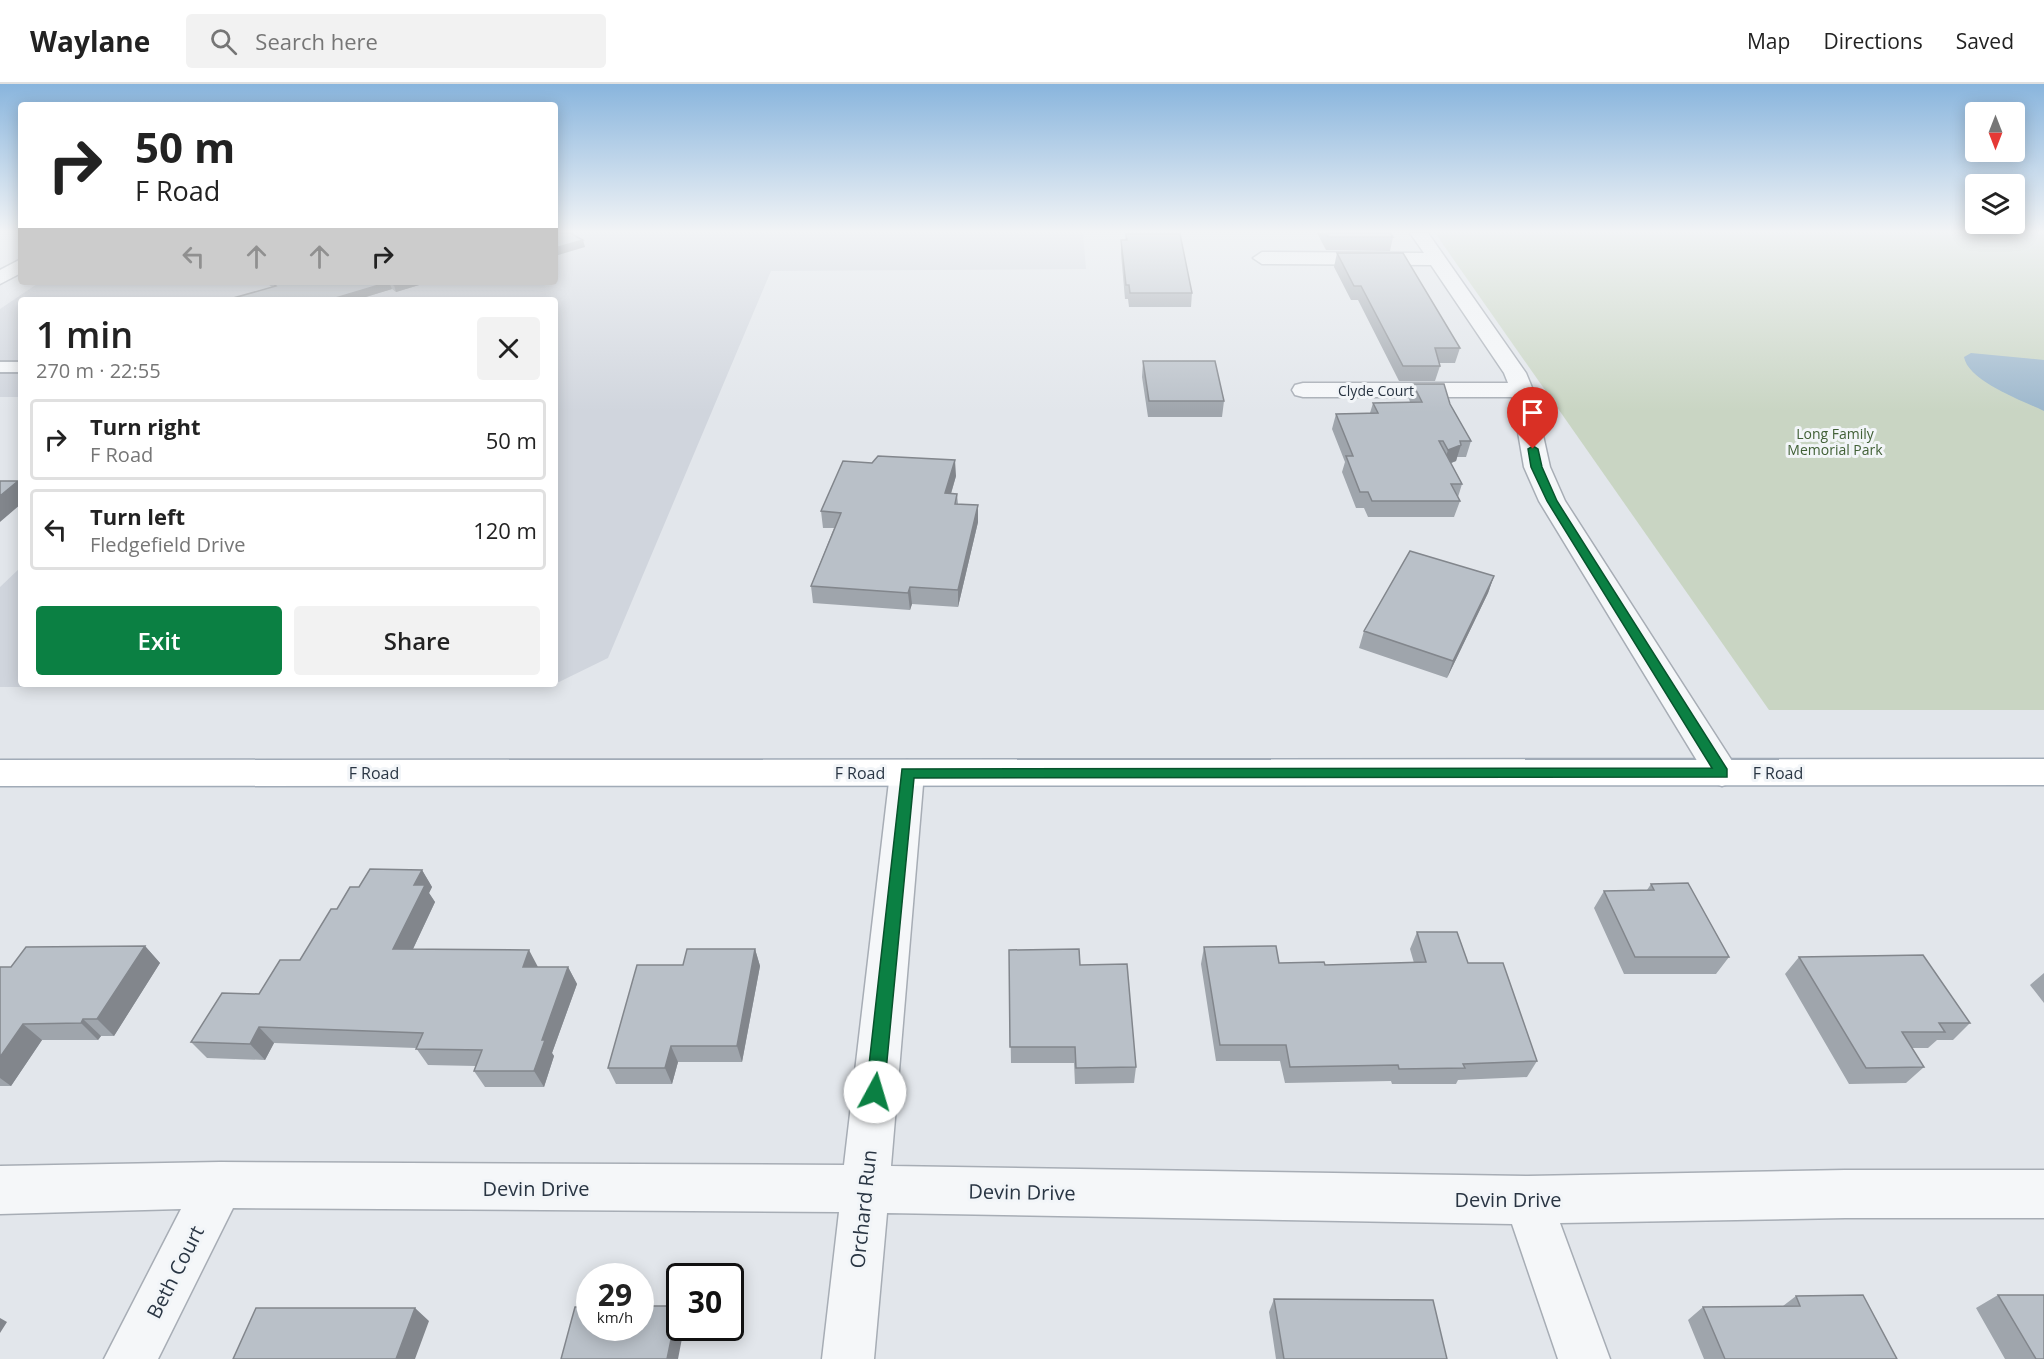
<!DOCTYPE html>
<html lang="en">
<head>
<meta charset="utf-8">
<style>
  :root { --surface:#fff; --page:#f2f2f2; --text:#222; --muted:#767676; --line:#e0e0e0; --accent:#0b8043 }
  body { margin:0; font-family:"Open Sans",sans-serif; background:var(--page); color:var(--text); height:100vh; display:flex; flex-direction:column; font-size:22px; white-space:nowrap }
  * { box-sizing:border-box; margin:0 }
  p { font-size:20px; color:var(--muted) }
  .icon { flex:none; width:33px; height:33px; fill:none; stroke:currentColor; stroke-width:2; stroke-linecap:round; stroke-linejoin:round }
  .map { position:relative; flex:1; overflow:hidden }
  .panel { position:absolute; left:18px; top:213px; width:540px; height:390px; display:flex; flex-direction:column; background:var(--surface); border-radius:6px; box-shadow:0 3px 15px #0003 }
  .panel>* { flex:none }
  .hud { position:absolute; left:18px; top:18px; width:540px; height:183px; border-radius:6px; box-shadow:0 3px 15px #0003; background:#fff; color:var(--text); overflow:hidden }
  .needle { width:39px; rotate:180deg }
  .controls { position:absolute; left:1965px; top:18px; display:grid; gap:12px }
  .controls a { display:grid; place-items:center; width:60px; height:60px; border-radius:6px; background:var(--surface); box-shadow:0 3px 15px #0003; font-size:30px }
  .speed { position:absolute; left:576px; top:1179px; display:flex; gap:12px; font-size:30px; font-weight:700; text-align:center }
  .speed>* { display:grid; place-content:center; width:78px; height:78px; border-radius:50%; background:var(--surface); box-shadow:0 3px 15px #0003; line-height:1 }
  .speed small { font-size:15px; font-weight:400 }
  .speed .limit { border:3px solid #111; border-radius:9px; background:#fff; color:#111 }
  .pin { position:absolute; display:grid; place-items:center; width:51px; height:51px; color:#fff; margin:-62px -26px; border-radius:50% 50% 50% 0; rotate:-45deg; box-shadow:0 0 6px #0007 }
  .pin .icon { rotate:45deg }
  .me { position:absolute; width:66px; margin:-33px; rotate:6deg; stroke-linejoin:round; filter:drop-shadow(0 0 4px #0008) }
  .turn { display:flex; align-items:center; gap:21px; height:126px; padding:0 18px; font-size:27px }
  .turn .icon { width:78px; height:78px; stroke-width:2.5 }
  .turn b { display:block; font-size:42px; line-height:51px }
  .lanes { display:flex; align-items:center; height:57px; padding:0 18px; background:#0003; justify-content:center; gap:30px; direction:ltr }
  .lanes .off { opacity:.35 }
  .round { display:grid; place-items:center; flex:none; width:63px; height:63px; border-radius:6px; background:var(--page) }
  .head { display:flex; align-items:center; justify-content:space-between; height:102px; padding:0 18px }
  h1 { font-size:36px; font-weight:600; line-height:45px }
  .action { display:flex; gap:12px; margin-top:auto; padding:12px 18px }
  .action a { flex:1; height:69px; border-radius:6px; background:var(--accent); color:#fff; font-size:24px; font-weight:600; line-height:69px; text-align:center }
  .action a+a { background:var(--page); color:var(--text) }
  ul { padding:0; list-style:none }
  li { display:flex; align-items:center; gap:18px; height:81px; margin:0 12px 9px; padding:0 6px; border:3px solid var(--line); border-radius:6px }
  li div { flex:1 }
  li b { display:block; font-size:22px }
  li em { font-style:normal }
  header { display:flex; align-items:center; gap:36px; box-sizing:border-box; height:84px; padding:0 30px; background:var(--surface); border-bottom:2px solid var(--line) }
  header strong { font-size:28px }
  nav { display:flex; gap:33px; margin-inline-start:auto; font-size:21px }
  .search { width:420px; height:54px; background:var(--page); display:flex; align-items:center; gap:15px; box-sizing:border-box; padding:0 21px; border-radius:6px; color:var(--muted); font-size:22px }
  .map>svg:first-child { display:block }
</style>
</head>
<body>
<header>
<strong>Waylane</strong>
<div class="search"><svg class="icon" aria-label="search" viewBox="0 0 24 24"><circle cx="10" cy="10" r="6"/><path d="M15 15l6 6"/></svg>Search here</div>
<nav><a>Map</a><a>Directions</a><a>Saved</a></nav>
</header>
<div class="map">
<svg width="2044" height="1275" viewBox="0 0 2044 1275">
  <rect width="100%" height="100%" fill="#e2e6eb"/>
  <path fill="#d0d5dd" d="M555,149H1083L1086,185L771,187L608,574L559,598L555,597V216H21V313H0V225L40,198H555Z
    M21,483V600H331L172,603H0V503Z"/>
  <path fill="#c9d5c3" d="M1435,149H2044V626H1769Z"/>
  <path fill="#9cb7cc" d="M1971,269L2044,276V327C2023,317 1968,297 1964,273Z"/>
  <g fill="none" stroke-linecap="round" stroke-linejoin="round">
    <g stroke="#a7adb5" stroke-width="4">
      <path id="service" d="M0,278H21V288H0Z"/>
    </g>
    <g stroke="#a7adb5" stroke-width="3">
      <path id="minor" d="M1410,149H1428L1526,289L1533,306L1550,383L1565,417L1734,680L1739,689L1734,698L1722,702L1710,698L1539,417L1524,383L1512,313H1303L1295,311L1292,306L1295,301L1303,299H1508L1504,289L1431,181L1262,180L1253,174L1262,168L1424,169Z
        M907,676L919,680L924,689L891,1082L1528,1092L1845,1086H2044V1134H1845L1560,1139L1610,1275H1558L1512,1140L887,1129L874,1275H822L839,1128L233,1124L158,1275H104L181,1125L0,1130V1082L220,1078L844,1081L890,689L895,680Z"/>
    </g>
    <g stroke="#a7adb5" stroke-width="3">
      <path id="tertiary" d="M21,175V189L0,200V186Z"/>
    </g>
    <g stroke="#a1abb7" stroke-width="3">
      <path id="primary" d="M2044,675V701L0,702V676Z"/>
    </g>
    <use href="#service" fill="#f5f7f9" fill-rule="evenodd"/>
    <use href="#minor" fill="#f5f7f9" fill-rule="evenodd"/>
    <use href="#tertiary" fill="#f5f7f9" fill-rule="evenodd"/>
    <use href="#primary" fill="#fff" fill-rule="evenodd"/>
  </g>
  <path fill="#9fa5ac" d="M1317,149H1390L1393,153L1390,167L1326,166Z
    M1126,150L1192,209L1191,223H1129L1128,215H1125L1121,170V156H1125Z
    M1337,169L1460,264L1455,279H1439L1440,282L1435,297H1399L1358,216H1351L1334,183Z
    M265,198H429L396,208L392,205L356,216H226L272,203Z
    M1143,277L1224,317L1222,333H1148L1142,293Z
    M1413,300L1450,320L1471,357L1466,373H1457L1456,377L1451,379L1462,400L1458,413L1460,417L1454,433H1368L1364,424H1356L1342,388L1345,378L1332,345L1336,330L1370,329L1373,319L1410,318L1409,315Z
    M956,392L951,410H957L958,420L978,421V438L958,523L912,520L910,526L813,519L811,502L834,444H823L821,427Z
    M1494,492L1488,509L1447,594L1359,564L1364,547Z
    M422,786L432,803L429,809L435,818L413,865L538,883H568L577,900L552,969L554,972L544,1003H485L474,987L476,982L428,981L416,964L274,959L265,976L207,974L191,958L259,910L300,876L337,825L359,803Z
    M1651,800L1729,873L1716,890H1624L1594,824L1604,807L1647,806Z
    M1417,848L1468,879L1537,977L1527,993L1458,996L1456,1000H1392L1391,997L1285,999L1280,977H1216L1201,880L1204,863L1279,879L1325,881L1414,879L1410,865Z
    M145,862L160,879L114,952H101L98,956H42L11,1002H0V883H11Z
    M755,865L760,882L742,978H678L672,1000H616L608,984L683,881Z
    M1009,866L1080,881L1136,983L1134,999L1075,1000L1074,979H1011Z
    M1799,873L1970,939L1953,956H1937L1928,964H1912L1924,983L1906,999L1849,1000L1785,890Z
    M2044,889V919L2030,901Z
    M1998,1211L2044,1275H2005L1976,1224Z
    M1796,1212L1897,1275H1704L1688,1236L1703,1223L1783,1222Z
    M1274,1215L1447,1275H1276L1269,1228Z"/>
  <path fill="#82868c" d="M583,156L585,163L555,172V164Z
    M389,198L392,205L356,216H329Z
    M403,198H429L396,208L394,201Z
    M1461,361L1456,377L1443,382L1448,366Z
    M955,376L956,392L946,426L945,409Z
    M18,397L21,401V420L0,438V412Z
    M978,421V438L958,523V506Z
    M1494,492L1488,509L1447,594L1453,577Z
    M910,503L912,520L910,526L908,509Z
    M422,786L432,803L429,809L435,818L405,882L393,865L414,801Z
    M145,862L160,879L114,952L97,935Z
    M755,865L760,882L742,978L737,962Z
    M529,866L538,883H523Z
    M568,883L577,900L552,969L554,972L544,1003L534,987L542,956Z
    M83,935L101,952L98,956L81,939Z
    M23,940L42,956L11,1002L0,994V973Z
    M259,943L274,959L265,976L250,960Z
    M671,962L678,978L672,1000L665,984Z
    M678,1222L680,1224V1244H684L678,1275H667Z
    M415,1224L429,1237L415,1275H396Z
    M0,1234L7,1238L0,1249Z"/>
  <path fill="#b9c0c8" stroke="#82868c" stroke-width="1.5" d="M555,149H570L583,156L555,164Z
    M1327,149H1390L1393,153H1328Z
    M1126,150H1180L1192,209H1130L1129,201H1126L1121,156H1127Z
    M1337,169H1403L1460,264H1435L1440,282H1403L1361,202H1354Z
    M271,198H389L329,216H226L276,202Z
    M390,198H403L394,201Z
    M1143,277H1215L1224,317H1149Z
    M1413,300H1444L1450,320L1471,357H1460L1461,361L1448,366L1443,357H1439L1462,400H1451L1460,417H1372L1368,408H1360L1346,372H1353L1336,330L1378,329L1373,319L1422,318Z
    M878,372L955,376L945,409L957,410L955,420L978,421L958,506L910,503L908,509L811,502L841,429L821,427L843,377L872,379Z
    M0,397H18L0,412Z
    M1410,467L1494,492L1453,577L1364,547Z
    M370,785L422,786L414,801H425L393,865L529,866L523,883H568L542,956H545L534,987H474L482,966L416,965L423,949L259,943L250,960L191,958L222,909L259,910L280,876H300L331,825H337L350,803H359Z
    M1688,799L1729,873H1635L1604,807L1654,806L1651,800Z
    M1417,848H1457L1468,879H1503L1537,977L1463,980L1465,984L1399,985L1398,981L1290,983L1286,961H1220L1204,863L1276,862L1279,879L1324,878L1325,881L1426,878Z
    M145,862L97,935H83L81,939L23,940L0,973V883H11L26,863Z
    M687,865H755L737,962H671L665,984H608L637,881H683Z
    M1079,865L1080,881L1127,880L1136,983L1076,984L1075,963H1010L1009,866Z
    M1923,871L1970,939H1939L1945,948H1902L1924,983L1866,984L1799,873Z
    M1863,1211L1897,1275H1725L1703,1223L1800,1222L1796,1212Z
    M1998,1211H2044V1275H2036Z
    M1274,1215L1433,1216L1447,1275H1284Z
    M640,1222H678L667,1275H561L575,1223H590V1244H640Z
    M256,1224H415L396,1275H233Z"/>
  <linearGradient id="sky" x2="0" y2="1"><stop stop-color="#89b5dd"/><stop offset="0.45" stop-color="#f2f4f6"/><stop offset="1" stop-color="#f2f4f6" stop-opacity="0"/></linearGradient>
  <rect width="2044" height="328" fill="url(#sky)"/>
  <path fill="#0b8043" stroke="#07532c" stroke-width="1.5" d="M1533,362L1538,365L1542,383L1557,417L1727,685V693L914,694L884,1008L882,1014L875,1017L869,1014L866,1008L902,685L1712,684L1547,417L1531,383L1528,365Z"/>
  <g text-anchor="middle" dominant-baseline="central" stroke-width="6" stroke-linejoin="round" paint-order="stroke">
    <g font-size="14" fill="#293543" stroke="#f2f5f8">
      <text x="1376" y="306">Clyde Court</text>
    </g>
    <g font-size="14" fill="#416036" stroke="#f2f5f8">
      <text x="1835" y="349">Long Family<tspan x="1835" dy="16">Memorial Park</tspan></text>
    </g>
    <g font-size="16" fill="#293543" stroke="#f2f5f8">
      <text x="374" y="689">F Road</text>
      <text x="860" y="689">F Road</text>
      <text x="1778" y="689">F Road</text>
    </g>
    <g font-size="20" fill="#293543" stroke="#f2f5f8">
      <text x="536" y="1104">Devin Drive</text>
      <text transform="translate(1022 1108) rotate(1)">Devin Drive</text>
      <text x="1508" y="1115">Devin Drive</text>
      <text transform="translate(863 1125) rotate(-84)">Orchard Run</text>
      <text transform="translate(175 1188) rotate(-63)">Beth Court</text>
    </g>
  </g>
</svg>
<div class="controls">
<a><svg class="needle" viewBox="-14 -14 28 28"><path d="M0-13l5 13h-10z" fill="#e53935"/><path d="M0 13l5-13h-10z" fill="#767676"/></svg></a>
<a><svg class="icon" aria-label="layers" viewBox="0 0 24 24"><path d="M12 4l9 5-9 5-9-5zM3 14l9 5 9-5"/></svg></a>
</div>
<div class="speed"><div>29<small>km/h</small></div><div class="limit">30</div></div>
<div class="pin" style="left:1533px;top:365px;background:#d93025"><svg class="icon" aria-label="arrive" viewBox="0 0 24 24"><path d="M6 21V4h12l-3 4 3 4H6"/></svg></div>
<svg class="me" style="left:875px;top:1008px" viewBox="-20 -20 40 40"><circle r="19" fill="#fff"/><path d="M0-13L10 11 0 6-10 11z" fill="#0b8043"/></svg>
<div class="hud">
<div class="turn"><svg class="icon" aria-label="right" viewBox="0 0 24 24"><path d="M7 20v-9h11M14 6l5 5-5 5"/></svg><div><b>50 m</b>F Road</div></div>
<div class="lanes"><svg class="icon off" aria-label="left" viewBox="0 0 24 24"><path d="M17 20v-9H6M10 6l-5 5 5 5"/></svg><svg class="icon off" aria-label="ahead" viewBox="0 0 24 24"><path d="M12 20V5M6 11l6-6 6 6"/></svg><svg class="icon off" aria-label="ahead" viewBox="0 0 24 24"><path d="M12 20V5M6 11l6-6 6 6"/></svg><svg class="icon" aria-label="right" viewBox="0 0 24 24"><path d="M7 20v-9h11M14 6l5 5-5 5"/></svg></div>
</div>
<section class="panel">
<div class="head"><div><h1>1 min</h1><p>270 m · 22:55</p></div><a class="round"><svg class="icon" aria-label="close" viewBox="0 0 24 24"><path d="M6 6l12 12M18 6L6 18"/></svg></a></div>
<ul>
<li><svg class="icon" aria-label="right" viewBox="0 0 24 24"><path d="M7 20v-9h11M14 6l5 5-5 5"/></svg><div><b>Turn right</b><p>F Road</p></div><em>50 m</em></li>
<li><svg class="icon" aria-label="left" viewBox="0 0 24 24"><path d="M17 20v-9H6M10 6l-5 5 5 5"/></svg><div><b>Turn left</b><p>Fledgefield Drive</p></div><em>120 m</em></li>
</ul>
<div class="action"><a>Exit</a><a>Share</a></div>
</section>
</div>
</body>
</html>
